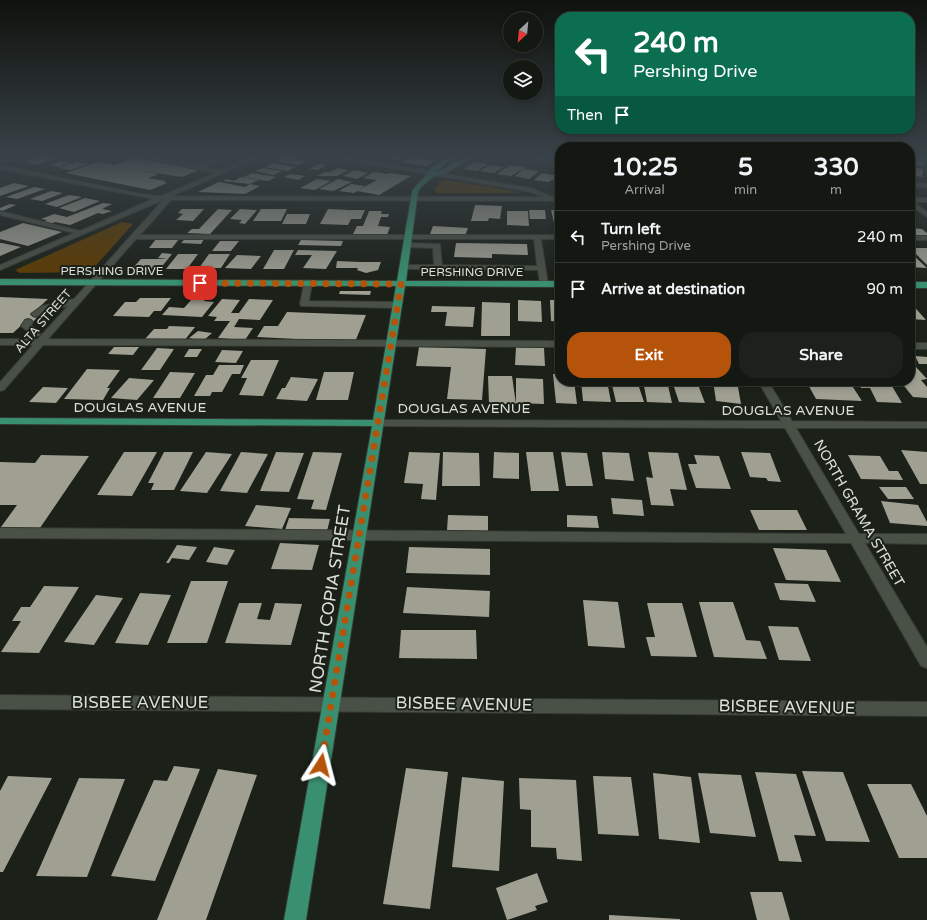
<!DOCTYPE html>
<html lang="en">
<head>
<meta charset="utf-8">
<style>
  :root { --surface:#141812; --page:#1d211b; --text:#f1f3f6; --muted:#9da09f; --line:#333732; --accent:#b45309 }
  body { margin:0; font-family:"Varela Round",sans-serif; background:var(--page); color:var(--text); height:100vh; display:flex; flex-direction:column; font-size:15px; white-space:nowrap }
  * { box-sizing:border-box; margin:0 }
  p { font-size:13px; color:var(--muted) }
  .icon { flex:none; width:22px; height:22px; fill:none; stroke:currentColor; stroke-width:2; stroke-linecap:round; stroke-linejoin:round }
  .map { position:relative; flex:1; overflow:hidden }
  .sheet { position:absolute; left:555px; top:142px; width:360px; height:244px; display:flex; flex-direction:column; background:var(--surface); border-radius:16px; box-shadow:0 2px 6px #0003,0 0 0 1px var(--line) }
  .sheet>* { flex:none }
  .guide { position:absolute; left:555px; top:12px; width:360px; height:122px; border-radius:16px; box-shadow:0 2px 6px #0003,0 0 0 1px var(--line); background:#0b6e4f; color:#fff; overflow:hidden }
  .needle { width:26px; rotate:206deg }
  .tools { position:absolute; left:503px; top:12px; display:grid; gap:8px }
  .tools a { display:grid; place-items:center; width:40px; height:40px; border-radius:50%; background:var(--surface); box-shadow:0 2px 6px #0003,0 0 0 1px var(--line); font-size:20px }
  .pin { position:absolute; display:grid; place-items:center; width:34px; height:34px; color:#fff; margin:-17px; border-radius:8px; box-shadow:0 2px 6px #0006 }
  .me { position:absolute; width:44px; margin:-22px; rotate:9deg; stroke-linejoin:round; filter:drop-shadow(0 0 3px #0008) }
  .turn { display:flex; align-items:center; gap:14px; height:84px; padding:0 12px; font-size:18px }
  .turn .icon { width:52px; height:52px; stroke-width:2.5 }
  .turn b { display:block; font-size:28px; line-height:34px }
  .then { display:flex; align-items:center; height:38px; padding:0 12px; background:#0003; gap:8px; font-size:15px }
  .eta { display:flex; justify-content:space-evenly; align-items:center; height:68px; text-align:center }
  .eta b { font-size:24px; font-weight:700; line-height:28px }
  .action { display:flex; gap:8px; margin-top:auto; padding:8px 12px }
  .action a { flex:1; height:46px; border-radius:16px; background:var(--accent); color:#fff; font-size:16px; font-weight:700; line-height:46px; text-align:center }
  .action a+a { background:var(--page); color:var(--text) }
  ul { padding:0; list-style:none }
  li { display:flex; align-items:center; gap:12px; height:52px; padding:0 12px; border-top:1px solid var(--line) }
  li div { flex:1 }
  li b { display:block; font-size:15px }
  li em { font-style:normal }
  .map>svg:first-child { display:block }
</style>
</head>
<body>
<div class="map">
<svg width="927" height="920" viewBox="0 0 927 920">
  <rect width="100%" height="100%" fill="#1b2018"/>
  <path fill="#5d3c03" d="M447,180L519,192V193H437L434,189L442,181Z
    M122,222L133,224L90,272L20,273L15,270Z"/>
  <path fill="#9f9f92" d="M391,155H406L399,160L386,158Z
    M419,155H444L437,159L418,157Z
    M553,155H560L558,157H560V161L547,159Z
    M44,157L53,159L36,165L26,163L31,162L27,161Z
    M286,157L307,161L299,165L277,161Z
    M133,158L199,170L182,177L131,169L159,174L148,178L166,181L164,182L167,183L150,190L66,173L98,162L115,165Z
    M415,158L434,161L426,166L401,162L407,159L412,160Z
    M910,160L924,161L923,166L910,164Z
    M60,161L69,163L59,167L50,165Z
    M76,162L88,164L70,170L58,168Z
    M475,162L488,164L477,171L464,169Z
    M273,163L296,167L288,171L265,167Z
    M320,164L327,165L317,170L309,169Z
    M489,165L504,167L494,173L480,171Z
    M510,165L526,167L524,169L539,171L529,179L515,176L522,170H520L511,176L497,174Z
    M910,167L923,169L922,177L910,175Z
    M263,168L282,171L273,175L255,171Z
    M338,168L349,170L337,176H317L325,172H330Z
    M354,170L368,173L357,179L343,176Z
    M374,172L388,174L390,173L411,176L379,195L357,191L377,180L363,178Z
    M252,173L276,177L268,181L244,177Z
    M542,173L558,176L549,182L534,180Z
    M290,174L305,176L298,180L284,177Z
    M241,177L259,180L250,184L223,181L227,179L234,181Z
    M317,179L331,181L315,190L300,188Z
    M338,179L352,182L333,191L319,189Z
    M219,182L245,187L250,184L260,186L245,194L198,192Z
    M14,183L29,186L0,196V188Z
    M351,184L365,186L354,193L339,191Z
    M34,187L45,189L17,199L6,197Z
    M51,191L63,193L42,201L30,199Z
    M69,195L82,197L57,207L45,204Z
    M85,198L100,201L74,212L59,208Z
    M103,203L112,204L102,209L112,211L103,214L98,213L70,225L55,222L51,224L43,222L47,220L41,219L54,214L67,217Z
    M10,204L16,205L0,212V208Z
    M475,205L502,206L500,219L489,218L488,221H471Z
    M182,209H204L193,221L176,220L183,214L178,213Z
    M218,209L232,210L210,234L187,233L192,229H199Z
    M240,209L257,210L245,224L239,223L242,220L230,219Z
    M261,209H287L281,221H253Z
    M328,209L349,210L348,211L350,210H365L361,219H351L348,225L320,224Z
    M529,210H545L546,219H530Z
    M551,210H560V223H554Z
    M369,211H382L381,214H389L388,217H381L378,226L390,227L387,235L353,234L357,226H363Z
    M507,211H528L529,226L507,225Z
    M287,214H310L306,224H282Z
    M23,223L62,232L28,246L0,239V232Z
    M433,226L468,228L465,236L430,234Z
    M910,228L922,229L927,233V235H910Z
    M156,239H179L172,248H149Z
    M185,239H204L201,244L181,243Z
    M301,240L343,241L341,246L298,245Z
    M220,241H239L231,251H212Z
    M0,243H2L21,247L0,256Z
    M456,243L527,244L528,255L492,254V258L454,257Z
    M910,248H927V265Z
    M274,250H294L284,269H263Z
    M298,250L337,251L326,269L303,268L312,255H295Z
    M162,253L172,254L168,259L158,258Z
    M910,253H911L927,268L910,267Z
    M178,254H198L187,269H166Z
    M209,254H230L221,268H199Z
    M237,255L261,256L251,269L225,268Z
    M141,259H168L159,270H131Z
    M337,261L361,262H381L378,270L366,273L357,270L358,268H336Z
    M446,274H476V277L446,276Z
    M340,291H371L370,295L339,294Z
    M0,297L48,299L32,314H40L33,322H25L13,333H0Z
    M140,298H171L161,311H154L149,317L113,316L125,302H136Z
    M192,299H205L204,301L214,302L202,317L162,315L169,307L184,308Z
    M222,299L240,300L231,313H239L249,299L273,300L260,320L239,319L234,327L253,328L245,340L218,338L230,321H214L217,317L208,316Z
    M518,300L541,301L542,322L518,321Z
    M550,300H560V322L551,321Z
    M482,302L510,303V336H481Z
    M910,302L926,320L910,319Z
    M432,306L475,307L473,327L445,326L447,312H431Z
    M287,312L366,315L355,342L257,337L264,326H278Z
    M169,326L195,327L184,341L145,339L154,329H167Z
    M198,331L212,333L203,341L189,338Z
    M114,347H139L133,355L108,354Z
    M419,347L486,349L482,400L447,399L451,367L416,366Z
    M516,347L544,348L545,366L515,365Z
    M157,348L174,349L160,370H141Z
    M189,349H202L197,357H184Z
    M222,350L243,351L236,363L215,362Z
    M915,356L927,357V364H919Z
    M251,360H279L263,396L239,395L247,378H241Z
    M219,365H244L240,374H232L222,392H212L210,396H194L206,375H213Z
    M910,367H916L927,379L921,380L927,387V398L913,397L900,381H910Z
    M87,369L120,370L107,388H110L103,400L64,399Z
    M170,372L195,373L180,398H153Z
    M324,372H354L348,400H316Z
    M553,374H560V381H574L577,404L556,403Z
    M488,376H512L516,404H489Z
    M291,377L318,379L307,401L276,399L282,388H285Z
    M129,378L154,380L137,400L111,398Z
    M516,378L543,379L544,404L516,403Z
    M581,381H607L611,402L583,401Z
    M611,381H637L644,402H616Z
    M643,381H667L672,403L647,402Z
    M672,381L697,382L705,403L679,402Z
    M713,381H737L741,404L716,401Z
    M806,381H849L862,401L816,399Z
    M858,381H889L902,403L877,402L870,388H861Z
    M43,387L68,388L56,403L29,402Z
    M901,450L927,452V484H920Z
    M124,452H157L132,496L97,495Z
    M164,452H193L174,490H151L154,483H148Z
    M206,452L232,454L207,493L180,491Z
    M241,452L268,454L247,493L220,491Z
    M276,452L304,453L289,492L260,491Z
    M313,452L342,453L326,510L311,509L314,500L297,499Z
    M409,452L440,453L436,500L421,499L423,484L404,483Z
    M443,452L479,453L480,486H442Z
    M494,452L519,453V479L493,478Z
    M526,452H553L559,491H531Z
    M561,452L587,453L593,486H566Z
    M602,452L629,453L634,481L605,479Z
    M648,452L678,453L687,490L670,489L674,506L651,505L646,477L653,478Z
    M741,452L770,453L781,482L768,481L766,478L750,477Z
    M41,455L89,456L40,528L1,527L17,505H0V462L35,463Z
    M694,455L719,456L731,489L696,488L688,464H697Z
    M848,455L880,456L889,471H898L903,480L861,479Z
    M879,487H906L914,499H888Z
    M611,498L642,500L644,516L613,514Z
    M881,501L918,505L927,522V526L890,523Z
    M256,505L291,508L282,529L245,526Z
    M750,510H797L807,530H759Z
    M448,515L488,516V531L447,530Z
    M567,515L597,516L599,528L567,527Z
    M289,518L330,519L327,531L285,530Z
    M280,543L319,545L312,570L271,569Z
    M177,545L197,547L189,560L172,558L169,563H166Z
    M214,547L235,550L227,565L206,562Z
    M409,547L490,549V575L406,573Z
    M773,548L826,550L841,582L786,580Z
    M191,581H228L207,643H167Z
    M774,583L808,584L816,602L780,600Z
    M44,586L79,587L39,653L1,652L21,621H12L21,607H30Z
    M407,587L490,591L489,617L403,613Z
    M140,593L171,595L148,645L115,643Z
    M96,595L123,598L94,645L64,642Z
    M583,600L618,602L625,648L588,646Z
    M699,602H733L746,640L760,641L767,659L714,657Z
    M239,603H262L257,619L270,620L275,603L302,604L291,645L225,643Z
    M647,603H682L697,657L651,656L646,637H655Z
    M768,626L798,627L811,661L779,660Z
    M401,630H476L477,659L399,658Z
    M174,766L200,769L155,881L111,876L154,780L167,781Z
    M406,768L448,772L430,909L383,904Z
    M218,769L257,775L206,920H157Z
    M802,771L843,772L870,842L826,841Z
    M755,772L796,774L816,836L794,835L802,862L779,861Z
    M653,773L691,777L700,843L659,839Z
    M698,773L741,775L756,837L710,833Z
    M8,776L52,778L3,872H0V791Z
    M593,776L631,777L639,836L598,834Z
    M462,777L504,781L499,871L452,867Z
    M79,778L125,779L87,877L36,876Z
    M519,778L576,780L582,861L557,859L556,848L531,847V810L520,809Z
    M867,784H911L927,816V858H899Z
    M537,873L548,902L535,906L537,910L507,920L496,888Z
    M750,892H782L790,920H757Z
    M609,915L680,919V920H609Z"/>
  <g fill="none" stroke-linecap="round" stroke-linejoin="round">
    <g stroke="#353933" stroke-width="2">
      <path id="minor" d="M14,155H25L0,164V160Z
        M127,155H142L198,166L222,155H231L205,167L221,170L255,155H264L172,196L543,197L530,192L317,155H334L531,188L552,197H560V201L171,200L140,235H560V239H541L548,284L544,287L540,284L538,270L403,269L399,267L403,265H434L433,248L404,247V243H407L440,244L442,265L537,266L534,239H136L48,339L560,341V347L43,345L4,390L0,391V382L33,345H0V339H38L68,306L48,310L36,317L33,316L31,314L42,306L74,299L163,200L0,270V265L74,233L0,215V211L80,231L153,199L0,169V165L141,194L161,196L215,173Z
        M187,155H196L183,161L180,159Z
        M505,155H523L560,161V165Z
        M910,156L927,158V162L910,160Z
        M910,182L927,184V188L910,186Z
        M910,198H927V202H914L927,212V217L910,205Z
        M910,236H927V240H910Z
        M308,280L312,283L309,301L397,302L401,305L397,308L301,306L300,304L304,283Z
        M28,319L31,320L33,322L31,325L41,334L39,336H33L21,326L25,320Z
        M910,343H927V349H910Z
        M758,381H768L792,421L927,422V428H796L859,534H927V544L865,543L927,647V668L921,666L851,543L0,538V528L846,534L785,428L378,426L372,423L378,420L781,421Z
        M0,695L927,702V716L0,709Z"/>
    </g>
    <g stroke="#353933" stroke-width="2">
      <path id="major" d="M450,155H458L435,172C450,169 460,155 475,155L447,173L434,176L421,187L418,192L406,281H560V287L405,286L306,920H284L372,426L0,424V418L373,420L396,286L0,285V279L397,281L412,192C416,183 427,177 430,169Z
        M910,282H927V288H910Z"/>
    </g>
    <use href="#minor" fill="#495046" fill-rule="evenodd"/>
    <use href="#major" fill="#399070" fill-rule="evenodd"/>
  </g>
  <linearGradient id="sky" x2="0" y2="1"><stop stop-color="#0f120d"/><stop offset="0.55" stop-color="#394248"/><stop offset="1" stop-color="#394248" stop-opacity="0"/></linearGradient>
  <rect width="927" height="284" fill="url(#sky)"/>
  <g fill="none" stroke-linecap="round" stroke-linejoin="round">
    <path stroke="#b45309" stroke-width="7" stroke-dasharray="0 12.6" d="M200,283L401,284L321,765"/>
  </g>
  <g text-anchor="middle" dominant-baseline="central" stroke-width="4" stroke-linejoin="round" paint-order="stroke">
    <g font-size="12" fill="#dce0da" stroke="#1b2018">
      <text x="112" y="271">PERSHING DRIVE</text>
      <text x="472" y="272">PERSHING DRIVE</text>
      <text transform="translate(43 321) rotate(-49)">ALTA STREET</text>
    </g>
    <g font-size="14" fill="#dce0da" stroke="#1b2018">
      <text x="140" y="407">DOUGLAS AVENUE</text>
      <text x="464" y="408">DOUGLAS AVENUE</text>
      <text x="788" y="410">DOUGLAS AVENUE</text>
      <text transform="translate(859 513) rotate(60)">NORTH GRAMA STREET</text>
    </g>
    <g font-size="17" fill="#dce0da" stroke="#1b2018">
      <text transform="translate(330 599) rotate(-81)">NORTH COPIA STREET</text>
      <text x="140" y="702">BISBEE AVENUE</text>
      <text transform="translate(464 704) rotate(1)">BISBEE AVENUE</text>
      <text transform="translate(787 707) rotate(1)">BISBEE AVENUE</text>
    </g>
  </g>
</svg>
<div class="tools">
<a><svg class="needle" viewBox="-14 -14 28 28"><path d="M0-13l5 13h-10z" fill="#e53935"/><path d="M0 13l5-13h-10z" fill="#9da09f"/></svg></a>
<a><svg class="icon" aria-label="layers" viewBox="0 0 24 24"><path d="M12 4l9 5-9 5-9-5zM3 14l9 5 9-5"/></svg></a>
</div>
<div class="pin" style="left:200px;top:283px;background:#d93025"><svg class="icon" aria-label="arrive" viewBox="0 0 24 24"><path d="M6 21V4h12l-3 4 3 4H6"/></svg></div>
<svg class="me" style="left:321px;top:765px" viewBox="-20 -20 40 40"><path d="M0-17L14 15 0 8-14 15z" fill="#b45309" stroke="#fff" stroke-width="4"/></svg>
<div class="guide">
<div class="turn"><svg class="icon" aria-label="left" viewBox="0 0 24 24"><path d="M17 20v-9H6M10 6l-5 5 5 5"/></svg><div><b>240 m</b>Pershing Drive</div></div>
<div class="then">Then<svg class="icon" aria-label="arrive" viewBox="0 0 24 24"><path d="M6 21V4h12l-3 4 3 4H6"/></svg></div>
</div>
<section class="sheet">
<div class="eta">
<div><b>10:25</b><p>Arrival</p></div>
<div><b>5</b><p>min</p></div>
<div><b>330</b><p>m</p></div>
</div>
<ul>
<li><svg class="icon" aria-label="left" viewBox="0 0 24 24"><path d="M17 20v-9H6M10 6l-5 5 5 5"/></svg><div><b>Turn left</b><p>Pershing Drive</p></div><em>240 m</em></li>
<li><svg class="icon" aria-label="arrive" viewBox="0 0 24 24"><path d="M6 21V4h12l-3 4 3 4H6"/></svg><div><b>Arrive at destination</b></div><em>90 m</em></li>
</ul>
<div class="action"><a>Exit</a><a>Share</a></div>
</section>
</div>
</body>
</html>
